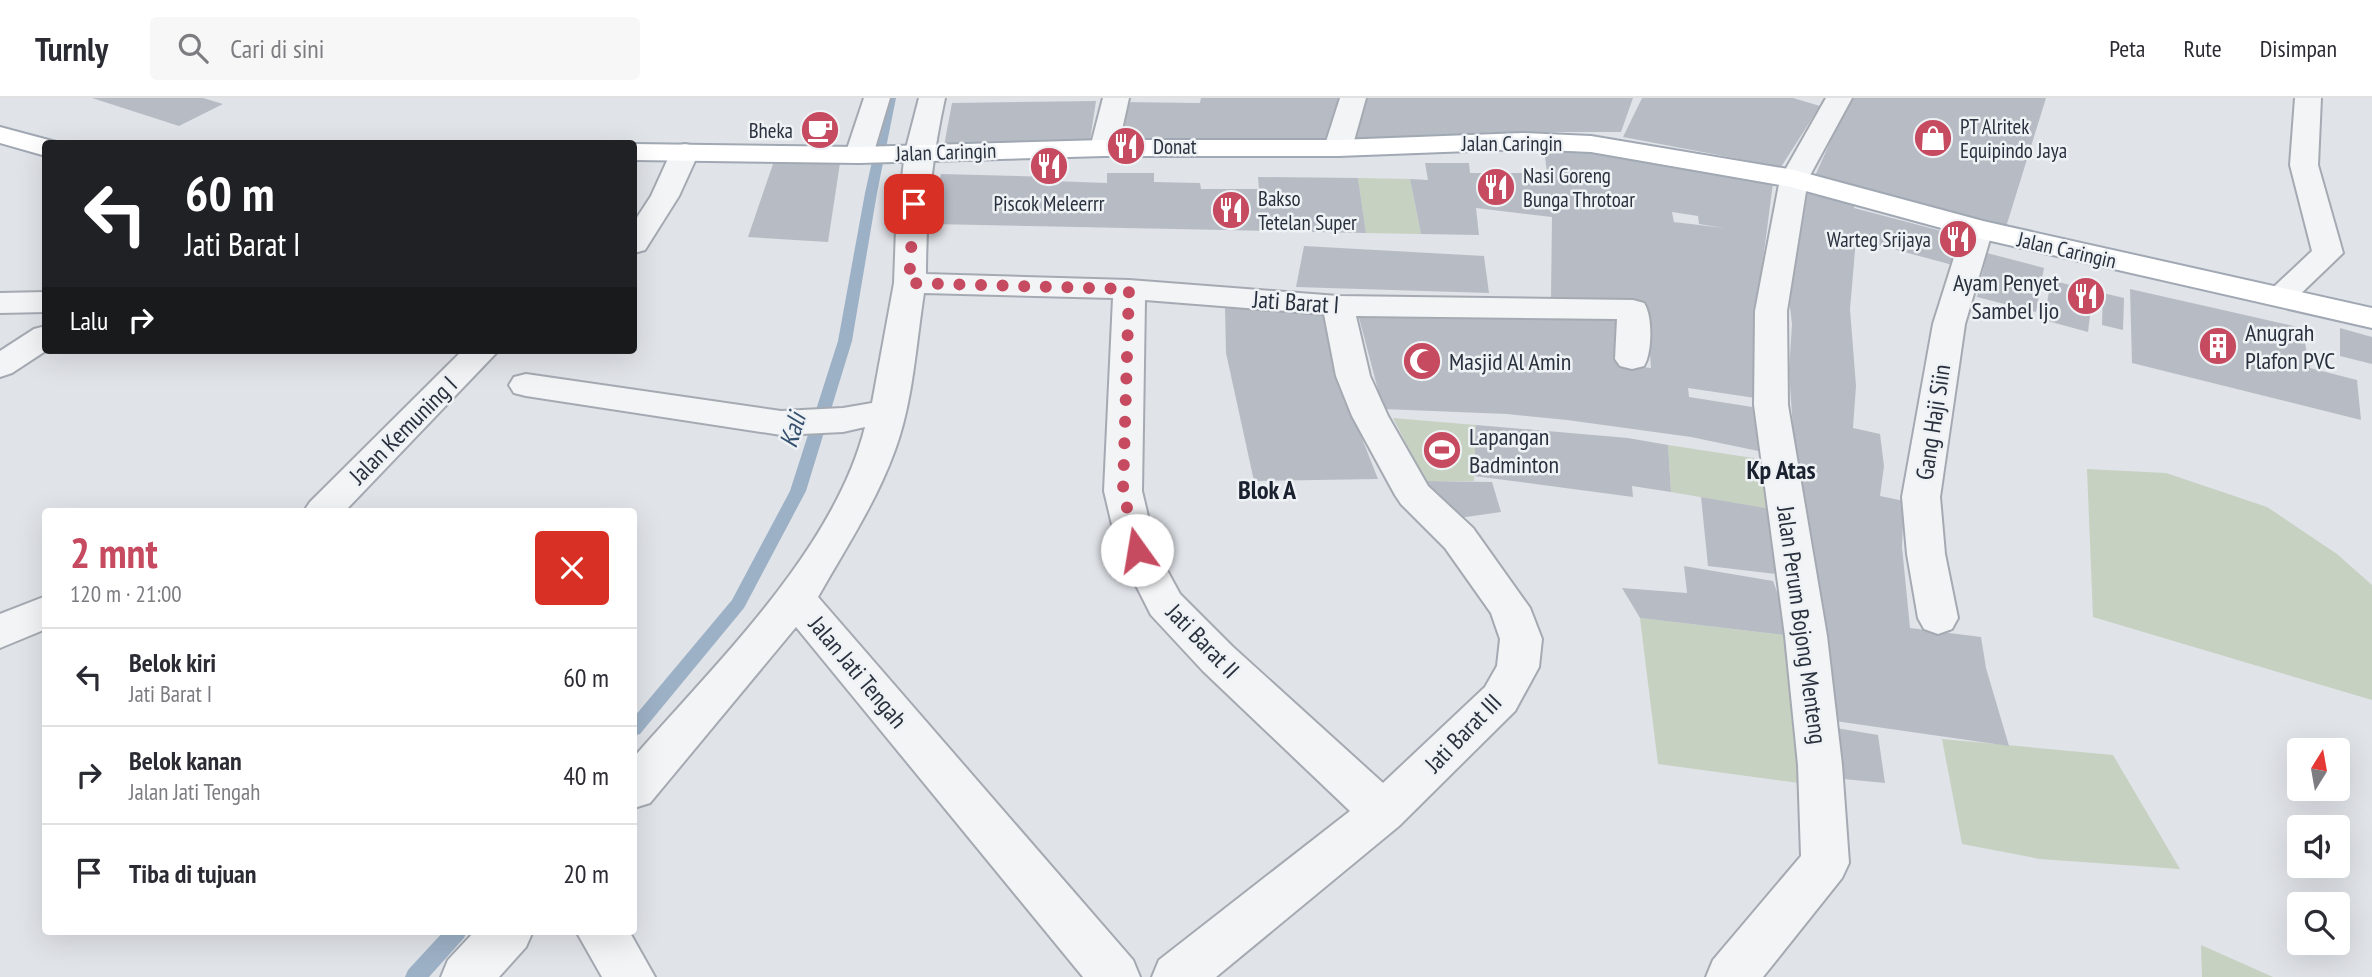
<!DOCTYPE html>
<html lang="id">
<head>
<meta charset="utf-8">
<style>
  :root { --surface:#fff; --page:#f7f7f7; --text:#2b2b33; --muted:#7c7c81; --line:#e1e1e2; --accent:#c64b60 }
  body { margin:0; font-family:"PT Sans Narrow",sans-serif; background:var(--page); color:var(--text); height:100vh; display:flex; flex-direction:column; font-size:26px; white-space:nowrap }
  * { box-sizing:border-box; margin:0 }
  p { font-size:23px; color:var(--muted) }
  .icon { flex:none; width:38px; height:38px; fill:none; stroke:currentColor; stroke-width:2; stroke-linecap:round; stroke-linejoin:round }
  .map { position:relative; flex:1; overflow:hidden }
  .sheet { position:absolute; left:42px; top:410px; width:595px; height:427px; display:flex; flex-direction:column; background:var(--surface); border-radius:7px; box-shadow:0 7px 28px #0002 }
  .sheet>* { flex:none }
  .hud { position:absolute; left:42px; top:42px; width:595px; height:214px; border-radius:7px; box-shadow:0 7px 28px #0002; background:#202124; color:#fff; overflow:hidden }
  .needle { width:46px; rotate:11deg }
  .buttons { position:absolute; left:2287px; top:640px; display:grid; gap:14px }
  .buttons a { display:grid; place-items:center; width:63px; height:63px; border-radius:7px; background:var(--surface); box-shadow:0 7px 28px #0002; font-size:35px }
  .pin { position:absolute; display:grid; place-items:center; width:60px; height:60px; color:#fff; margin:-30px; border-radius:14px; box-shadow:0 4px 10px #0006 }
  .me { position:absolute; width:77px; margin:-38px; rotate:347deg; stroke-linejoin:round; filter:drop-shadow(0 0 5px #0008) }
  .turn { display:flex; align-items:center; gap:24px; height:147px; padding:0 28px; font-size:32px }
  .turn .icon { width:91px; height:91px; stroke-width:2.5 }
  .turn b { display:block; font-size:49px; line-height:60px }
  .then { display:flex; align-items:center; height:66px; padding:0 28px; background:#0003; gap:14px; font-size:26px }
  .round { display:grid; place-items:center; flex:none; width:74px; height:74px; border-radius:7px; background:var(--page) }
  .headline { display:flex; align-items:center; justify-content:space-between; height:119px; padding:0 28px }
  h1 { font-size:42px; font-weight:600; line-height:52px; color:var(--accent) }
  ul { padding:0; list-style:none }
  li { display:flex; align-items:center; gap:21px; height:98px; padding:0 28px; border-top:2px solid var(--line) }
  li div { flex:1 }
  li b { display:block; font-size:26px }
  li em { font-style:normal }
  header { display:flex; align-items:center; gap:42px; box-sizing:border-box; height:98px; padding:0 35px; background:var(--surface); border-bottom:2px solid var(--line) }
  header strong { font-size:33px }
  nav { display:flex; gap:38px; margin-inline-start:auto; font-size:24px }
  .search { width:490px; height:63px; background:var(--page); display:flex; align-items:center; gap:18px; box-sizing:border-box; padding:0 24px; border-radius:7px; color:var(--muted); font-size:26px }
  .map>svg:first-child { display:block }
</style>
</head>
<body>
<header>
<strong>Turnly</strong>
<div class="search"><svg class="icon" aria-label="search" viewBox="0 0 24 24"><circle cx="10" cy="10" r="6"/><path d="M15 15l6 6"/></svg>Cari di sini</div>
<nav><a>Peta</a><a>Rute</a><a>Disimpan</a></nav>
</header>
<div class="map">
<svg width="2372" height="879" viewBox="0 0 2372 879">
  <rect width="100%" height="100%" fill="#e0e3e8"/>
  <path fill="#c6d1c1" d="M1358,80L1410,81L1421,136L1366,135Z
    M1393,320L1476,327L1474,383H1425Z
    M1668,347L1779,364L1787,414L1671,394Z
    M2087,371L2166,375L2267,409L2337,456L2372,487V602L2093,519Z
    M1640,520L1793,538L1814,687L1658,666Z
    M1942,641L2113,657L2180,771L2040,761L1962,746Z
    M2201,847L2273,879H2202Z"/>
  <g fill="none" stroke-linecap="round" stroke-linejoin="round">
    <path fill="#9db1c6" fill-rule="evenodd" d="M886,0H896L877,95L852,243L806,393L744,510L640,636L634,638V619L732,502L790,393L838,243L865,95Z
      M444,833H467L464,840L429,879H405L408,872Z"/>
  </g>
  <path fill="#b7bcc4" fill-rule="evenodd" d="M92,0H203L223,6L179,28Z
    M1201,0H1347L1332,41L1117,44L1121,4L1200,5Z
    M1359,0H1633L1621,34H1500L1346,43Z
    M1642,0H1793L1820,8L1781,69L1623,39Z
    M1850,0H2046L2006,129L1814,80Z
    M1096,3L1089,49L944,48L952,5Z
    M1544,51L1611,56L1773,85L1755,224L1762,301L1688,290L1689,299L1765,311L1768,355L1691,339L1567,322L1507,316L1383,311L1357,212L1628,215L1623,267L1651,270L1647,209L1551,200L1552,119L1476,110L1479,137L1421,136L1410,81L1428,82L1425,65H1469L1470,75H1547ZM1672,114L1698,118L1699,126L1724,130L1674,124Z
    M840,65L828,144L748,139L773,66Z
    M1107,75H1154V84L1200,85L1201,91H1259L1258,79L1358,80L1366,135L931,126L941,76L1053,79V83L1107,85Z
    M1800,93L1854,105V110L1968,140L1960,169L1856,141L1850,211L1856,288L1853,330L1880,336L1884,368L1880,398L1904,403L1902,449L1910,530L1981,539L1986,570L2009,648L1835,623L1794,346L1789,273L1792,226L1789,201Z
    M1304,148L1484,158L1489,195L1296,189Z
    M1987,155L2044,170L2036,214L1977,199Z
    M2051,182L2093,193L2088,234L2044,222Z
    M2130,191L2302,230L2310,270L2357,282L2361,322L2132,265Z
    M2103,195L2124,200L2123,232L2102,227Z
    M1225,208L1323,213L1330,254L1339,282L1378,381L1254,383L1226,255Z
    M2340,230L2372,239V266L2340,258Z
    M1476,327L1628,340L1668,347L1671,394L1632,388L1633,399L1474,378Z
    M1425,383L1492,384L1501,414L1452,421Z
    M1701,399L1777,412L1785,477L1708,468Z
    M1684,468L1773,483L1793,538L1640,520L1622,490L1687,495Z
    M1824,628L1878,637L1885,685L1833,680Z"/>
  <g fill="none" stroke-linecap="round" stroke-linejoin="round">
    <g stroke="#a5aab2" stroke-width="4">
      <path id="minor" d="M864,0H890L873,57L869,63L859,65L849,63L845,57Z
        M919,0H945C932,59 926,116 926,176L1129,182L1338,198L1633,202L1644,205C1653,218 1652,255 1644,268L1632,271L1620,268L1615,261L1617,221L1356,218L1370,278L1388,318L1428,388L1473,430L1530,510L1542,541L1539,569L1515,613L1399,728L1216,879H1152L1159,862L1350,713L1203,573L1151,517L1118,452L1104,393L1113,200L924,195C916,246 913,304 895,352C876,405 845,451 818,499L1133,862L1140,879H1083L796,529L650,705L634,710V659C716,565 834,452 865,329L843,334L781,337L526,298L514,295L509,287L514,279L526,276L781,313L843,310L872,305L894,185L896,131L905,54ZM1145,202L1324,216L1336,278L1352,318L1395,397L1401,406L1445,450L1491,515L1500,541L1497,568L1485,589L1383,685L1233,549L1180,496L1156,452L1142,393Z
        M1103,0H1129L1118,50L1114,56L1104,58L1094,56L1090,50Z
        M1340,0H1366L1352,50L1348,56L1338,58L1328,56L1324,50Z
        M1826,0H1852L1808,81L1787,213L1788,307L1827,538L1842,667L1849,765L1842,780L1763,879H1706L1713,862L1801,758L1798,667L1785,538L1754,307L1755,213L1780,81Z
        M2295,0H2321L2318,67L2343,155L2291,205L2280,208L2269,205L2264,198L2312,153L2290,67Z
        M685,46L695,48L699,54L679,98L645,152L634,155V124L651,98L671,54L675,48Z
        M1978,122L1989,125L1993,131L1965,226L1940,399L1945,456L1958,520L1952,531L1938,536L1924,531L1918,520L1907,456L1902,399L1933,226L1963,131L1967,125Z
        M46,194V214L0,215V195Z
        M46,228L47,252L12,275L0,279V253L34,231Z
        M463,252H499L345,413H304L310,404Z
        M46,498V531L0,550V516Z
        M475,833H533L526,849L499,879H441L448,862Z
        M576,833H629L655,879H602Z"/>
    </g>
    <g stroke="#a0a8b3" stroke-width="4">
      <path id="major" d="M0,29L56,44L57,46H46V58L0,45Z
        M1523,35L1591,38L1794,72L1983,123L2372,210V230L1978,140L1791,89L1591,54L1523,51L1338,58H1104L859,65L634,62V46L859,49L1104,42H1338Z"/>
    </g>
    <use href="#minor" fill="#f2f4f6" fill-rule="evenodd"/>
    <use href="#major" fill="#fff" fill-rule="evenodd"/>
  </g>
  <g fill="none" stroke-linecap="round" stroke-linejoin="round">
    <path stroke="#c64b60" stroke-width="12" stroke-dasharray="0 21.6" d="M914,106L909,185L1129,191L1123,393L1137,452"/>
  </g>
  <defs>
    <g id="cafe-disc" transform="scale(2.0125)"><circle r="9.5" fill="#c64b60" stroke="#eff2f5"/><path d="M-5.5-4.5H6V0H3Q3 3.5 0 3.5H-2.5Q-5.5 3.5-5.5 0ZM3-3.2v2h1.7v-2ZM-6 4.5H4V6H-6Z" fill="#fff"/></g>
    <g id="shop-disc" transform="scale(2.0125)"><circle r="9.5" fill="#c64b60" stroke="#eff2f5"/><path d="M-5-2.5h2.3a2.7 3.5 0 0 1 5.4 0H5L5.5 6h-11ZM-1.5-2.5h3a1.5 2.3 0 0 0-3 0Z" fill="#fff"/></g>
    <g id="restaurant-disc" transform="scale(2.0125)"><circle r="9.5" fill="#c64b60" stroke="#eff2f5"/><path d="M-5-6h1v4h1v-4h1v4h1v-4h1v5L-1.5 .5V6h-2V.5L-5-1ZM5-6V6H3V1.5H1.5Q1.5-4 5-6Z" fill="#fff"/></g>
    <g id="building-disc" transform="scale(2.0125)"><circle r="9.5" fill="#c64b60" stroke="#eff2f5"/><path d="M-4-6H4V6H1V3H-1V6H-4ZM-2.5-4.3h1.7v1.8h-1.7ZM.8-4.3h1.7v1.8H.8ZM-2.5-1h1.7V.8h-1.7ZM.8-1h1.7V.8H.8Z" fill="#fff"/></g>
    <g id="mosque-disc" transform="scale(2.0125)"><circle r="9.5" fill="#c64b60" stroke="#eff2f5"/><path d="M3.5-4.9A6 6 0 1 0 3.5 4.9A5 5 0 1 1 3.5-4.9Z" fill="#fff"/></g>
    <g id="stadium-disc" transform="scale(2.0125)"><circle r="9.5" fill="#c64b60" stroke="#eff2f5"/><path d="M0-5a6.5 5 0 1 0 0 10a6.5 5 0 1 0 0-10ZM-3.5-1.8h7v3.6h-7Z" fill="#fff"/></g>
  </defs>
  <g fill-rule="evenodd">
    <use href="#cafe-disc" x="820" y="32"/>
    <use href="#shop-disc" x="1933" y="40"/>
    <use href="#restaurant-disc" x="1126" y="48"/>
    <use href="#restaurant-disc" x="1049" y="68"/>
    <use href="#restaurant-disc" x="1496" y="89"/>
    <use href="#restaurant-disc" x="1231" y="112"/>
    <use href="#restaurant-disc" x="1958" y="141"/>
    <use href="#restaurant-disc" x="2086" y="198"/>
    <use href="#building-disc" x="2218" y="248"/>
    <use href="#mosque-disc" x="1422" y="263"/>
    <use href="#stadium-disc" x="1442" y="352"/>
  </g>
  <g text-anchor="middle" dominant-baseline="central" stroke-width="5" stroke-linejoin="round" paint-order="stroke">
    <g font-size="21" fill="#29313e" stroke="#eff2f5" text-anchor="start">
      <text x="1960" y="28">PT Alritek<tspan x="1960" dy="24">Equipindo Jaya</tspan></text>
      <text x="793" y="32" text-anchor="end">Bheka</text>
      <text x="1153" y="48">Donat</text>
      <text x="1523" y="77">Nasi Goreng<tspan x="1523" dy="24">Bunga Throtoar</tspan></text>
      <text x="1258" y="100">Bakso<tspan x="1258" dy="24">Tetelan Super</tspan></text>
      <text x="1049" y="105" text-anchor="middle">Piscok Meleerrr</text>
      <text x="1931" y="141" text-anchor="end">Warteg Srijaya</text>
    </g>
    <g font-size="21" fill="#29313e" stroke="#eff2f5">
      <text x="1512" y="45">Jalan Caringin</text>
      <text transform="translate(946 54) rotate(-2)">Jalan Caringin</text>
      <text transform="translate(2067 152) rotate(13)">Jalan Caringin</text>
    </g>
    <g font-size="24" fill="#29313e" stroke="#eff2f5" text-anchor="start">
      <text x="2059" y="184" text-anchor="end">Ayam Penyet<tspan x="2059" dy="28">Sambel Ijo</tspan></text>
      <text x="2245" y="234">Anugrah<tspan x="2245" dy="28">Plafon PVC</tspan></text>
      <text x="1449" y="263">Masjid Al Amin</text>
      <text x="1469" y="338">Lapangan<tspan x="1469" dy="28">Badminton</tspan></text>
    </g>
    <g font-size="24" fill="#29313e" stroke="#eff2f5">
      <text transform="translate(1296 204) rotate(4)">Jati Barat I</text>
      <text transform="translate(1933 324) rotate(-81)">Gang Haji Siin</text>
      <text transform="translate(403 332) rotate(-45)">Jalan Kemuning I</text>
      <text transform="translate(1802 527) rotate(82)">Jalan Perum Bojong Menteng</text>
      <text transform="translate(1203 543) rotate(46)">Jati Barat II</text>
      <text transform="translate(858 574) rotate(50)">Jalan Jati Tengah</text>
      <text transform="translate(1463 635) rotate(-46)">Jati Barat III</text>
    </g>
    <g font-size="26" font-style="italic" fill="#365170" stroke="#eff2f5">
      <text transform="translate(792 332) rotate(-73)">Kali</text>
    </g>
    <g font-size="26" font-weight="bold" fill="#1b222f" stroke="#eff2f5">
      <text x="1781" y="371">Kp Atas</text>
      <text x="1267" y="391">Blok A</text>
    </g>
  </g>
</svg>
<div class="buttons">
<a><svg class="needle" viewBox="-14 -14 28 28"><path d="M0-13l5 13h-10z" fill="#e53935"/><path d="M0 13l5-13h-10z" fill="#7c7c81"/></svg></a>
<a><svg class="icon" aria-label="sound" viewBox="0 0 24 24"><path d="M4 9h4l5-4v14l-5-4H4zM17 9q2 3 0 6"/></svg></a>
<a><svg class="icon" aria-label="search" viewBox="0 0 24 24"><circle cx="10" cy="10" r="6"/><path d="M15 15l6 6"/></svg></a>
</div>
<div class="pin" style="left:914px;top:106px;background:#d93025"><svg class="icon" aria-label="arrive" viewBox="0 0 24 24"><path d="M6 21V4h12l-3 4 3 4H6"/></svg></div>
<svg class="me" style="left:1137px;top:452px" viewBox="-20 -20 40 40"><circle r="19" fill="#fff"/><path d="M0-13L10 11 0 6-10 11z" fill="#c64b60"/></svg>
<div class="hud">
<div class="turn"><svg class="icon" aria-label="left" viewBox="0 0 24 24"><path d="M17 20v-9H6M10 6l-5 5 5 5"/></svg><div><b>60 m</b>Jati Barat I</div></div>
<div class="then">Lalu<svg class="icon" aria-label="right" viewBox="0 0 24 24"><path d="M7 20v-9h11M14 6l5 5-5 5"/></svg></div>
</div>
<section class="sheet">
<div class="headline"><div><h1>2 mnt</h1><p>120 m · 21:00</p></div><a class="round" style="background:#d93025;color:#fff"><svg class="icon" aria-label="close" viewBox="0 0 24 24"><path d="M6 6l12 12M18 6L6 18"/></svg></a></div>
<ul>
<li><svg class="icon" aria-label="left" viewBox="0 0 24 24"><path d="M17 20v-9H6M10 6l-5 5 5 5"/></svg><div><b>Belok kiri</b><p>Jati Barat I</p></div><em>60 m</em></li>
<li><svg class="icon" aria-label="right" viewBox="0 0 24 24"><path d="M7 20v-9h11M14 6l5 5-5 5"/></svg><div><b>Belok kanan</b><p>Jalan Jati Tengah</p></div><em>40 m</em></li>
<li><svg class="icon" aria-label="arrive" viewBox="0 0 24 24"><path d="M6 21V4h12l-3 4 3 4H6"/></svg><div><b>Tiba di tujuan</b></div><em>20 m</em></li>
</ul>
</section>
</div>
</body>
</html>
